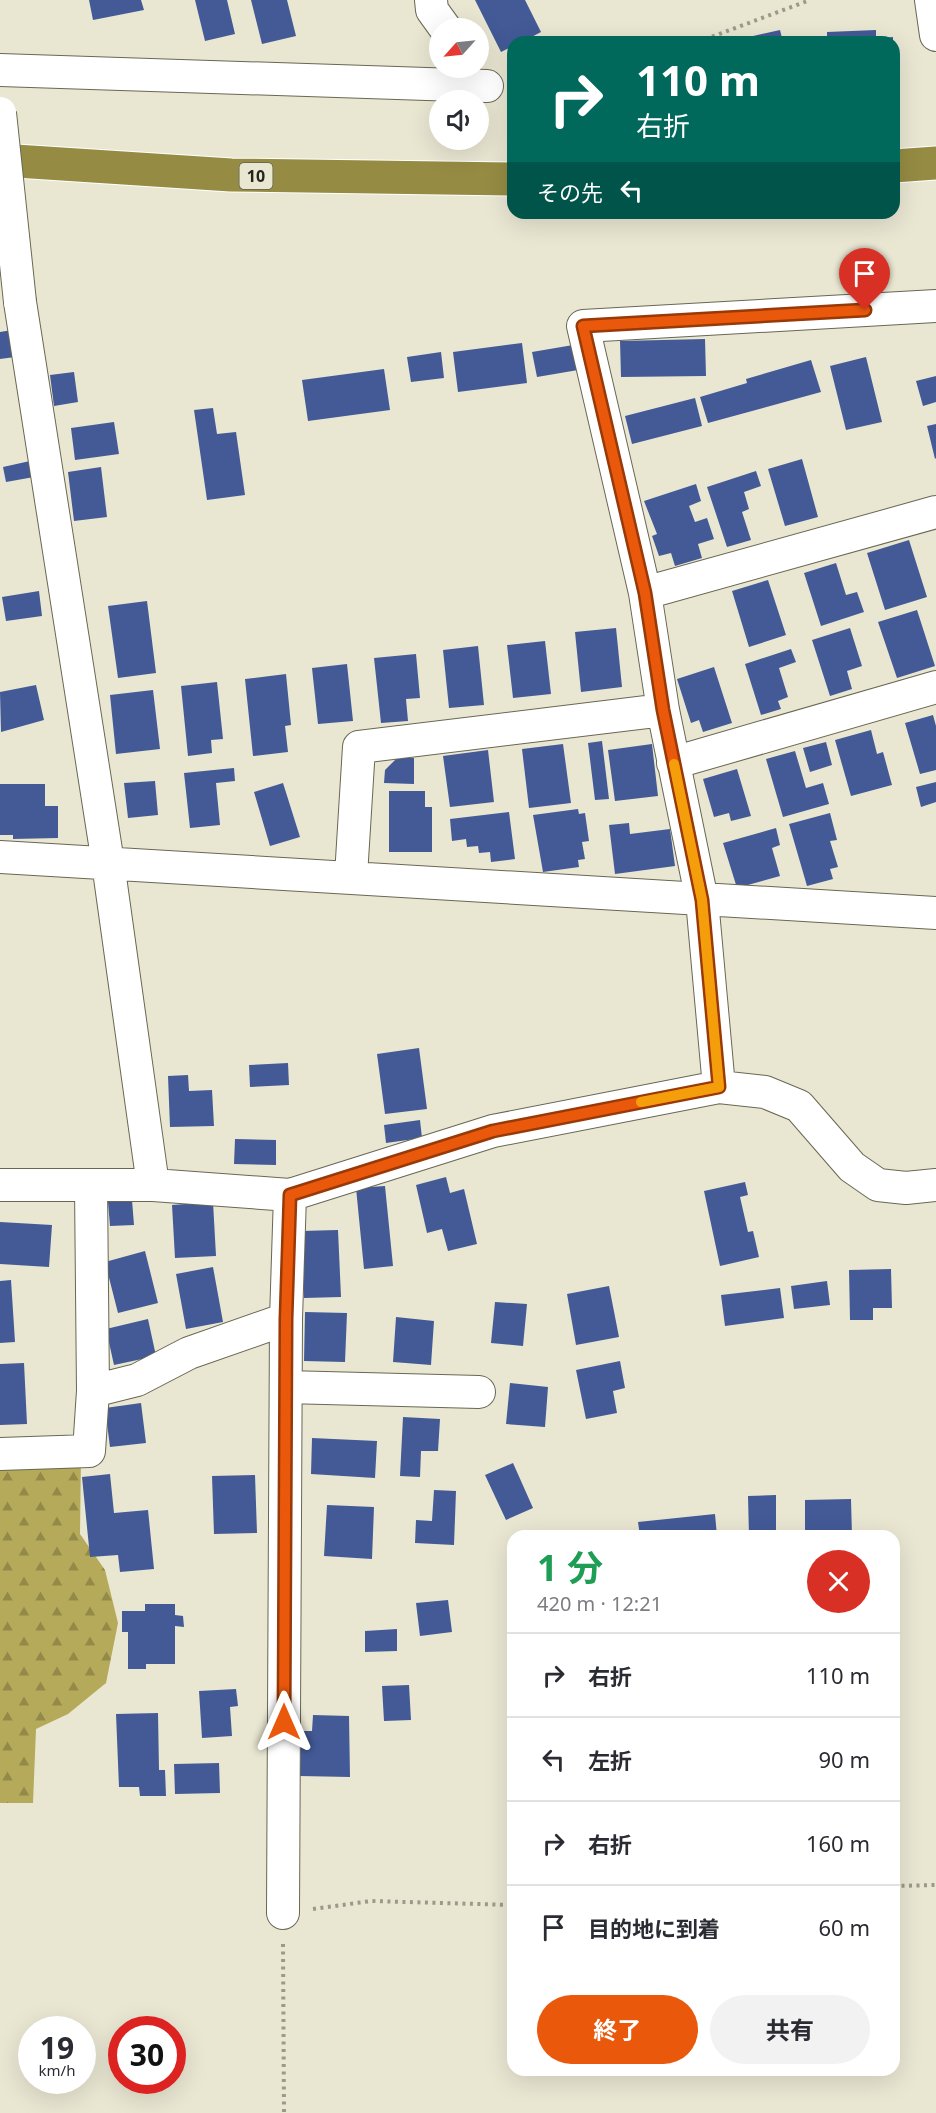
<!DOCTYPE html>
<html lang="ja">
<head>
<meta charset="utf-8">
<style>
  :root { --surface:#fff; --page:#f2f2f3; --text:#2b2b33; --muted:#7c7c81; --line:#e1e1e2; --accent:#ea580c }
  body { margin:0; font-family:"Noto Sans","Noto Sans JP",sans-serif; background:var(--page); color:var(--text); height:100vh; display:flex; flex-direction:column; font-size:22px; white-space:nowrap }
  * { box-sizing:border-box; margin:0 }
  p { font-size:20px; color:var(--muted) }
  .icon { flex:none; width:33px; height:33px; fill:none; stroke:currentColor; stroke-width:2; stroke-linecap:round; stroke-linejoin:round }
  .map { position:relative; flex:1; overflow:hidden }
  .drawer { position:absolute; left:507px; top:1530px; width:393px; height:546px; display:flex; flex-direction:column; background:var(--surface); border-radius:18px; box-shadow:0 6px 24px #0002 }
  .drawer>* { flex:none }
  .top-card { position:absolute; left:507px; top:36px; width:393px; height:183px; border-radius:18px; box-shadow:0 6px 24px #0002; background:#00695c; color:#fff; overflow:hidden }
  .needle { width:39px; rotate:243deg }
  .buttons { position:absolute; left:429px; top:18px; display:grid; gap:12px }
  .buttons a { display:grid; place-items:center; width:60px; height:60px; border-radius:50%; background:var(--surface); box-shadow:0 6px 24px #0002; font-size:30px }
  .speed { position:absolute; left:18px; top:2016px; display:flex; gap:12px; font-size:30px; font-weight:700; text-align:center }
  .speed>* { display:grid; place-content:center; width:78px; height:78px; border-radius:50%; background:var(--surface); box-shadow:0 6px 24px #0002; line-height:1 }
  .speed small { font-size:15px; font-weight:400 }
  .speed .limit { border:9px solid #d22; background:#fff; color:#111 }
  .pin { position:absolute; display:grid; place-items:center; width:51px; height:51px; color:#fff; margin:-62px -26px; border-radius:50% 50% 50% 0; rotate:-45deg; box-shadow:0 0 6px #0007 }
  .pin .icon { rotate:45deg }
  .me { position:absolute; width:66px; margin:-33px; rotate:0deg; stroke-linejoin:round; filter:drop-shadow(0 0 4px #0008) }
  .turn { display:flex; align-items:center; gap:21px; height:126px; padding:0 30px; font-size:27px }
  .turn .icon { width:78px; height:78px; stroke-width:2.5 }
  .turn b { display:block; font-size:42px; line-height:51px }
  .then { display:flex; align-items:center; height:57px; padding:0 30px; background:#0003; gap:12px; font-size:22px }
  .round { display:grid; place-items:center; flex:none; width:63px; height:63px; border-radius:32px; background:var(--page) }
  .headline { display:flex; align-items:center; justify-content:space-between; height:102px; padding:0 30px }
  h1 { font-size:36px; font-weight:700; line-height:45px; color:#1e9e55 }
  .action { display:flex; gap:12px; margin-top:auto; padding:12px 30px }
  .action a { flex:1; height:69px; border-radius:36px; background:var(--accent); color:#fff; font-size:24px; font-weight:700; line-height:69px; text-align:center }
  .action a+a { background:var(--page); color:var(--text) }
  ul { padding:0; list-style:none }
  li { display:flex; align-items:center; gap:18px; height:84px; padding:0 30px; border-top:2px solid var(--line) }
  li div { flex:1 }
  li b { display:block; font-size:22px }
  li em { font-style:normal }
  .map>svg:first-child { display:block }
</style>
</head>
<body>
<div class="map">
<svg width="936" height="2113" viewBox="0 0 936 2113">
  <defs>
    <pattern id="forest-firs" width="22" height="20" patternUnits="userSpaceOnUse" patternTransform="scale(1.5)"><rect width="22" height="20" fill="#b5aa59"/><path d="M5 1l3.5 6h-7zM16 11l3.5 6h-7z" fill="#938a49"/></pattern>
  </defs>
  <rect width="100%" height="100%" fill="#e9e7d2"/>
  <path fill="url(#forest-firs)" d="M81,1456L80,1534L105,1570L118,1623L106,1683L68,1714L36,1729L33,1803H0V1462Z"/>
  <path fill="#435a97" d="M89,0H141L144,10L93,20Z
    M195,0H227L235,34L205,41Z
    M251,0H287L296,36L262,44Z
    M475,0H525L541,32L522,42H513V46L501,52Z
    M780,30L783,42H754L753,36Z
    M876,30V38L893,37V42H827V32Z
    M12,330L15,357L0,359V332Z
    M705,339L706,376L621,377L620,341Z
    M522,343L527,383L458,392L453,352Z
    M579,344L584,369L537,377L532,352Z
    M441,352L444,378L411,382L407,357Z
    M866,357L882,422L846,430L830,366Z
    M811,360L821,392L708,423L700,397L747,383L746,379Z
    M384,369L390,410L308,421L302,380Z
    M74,372L78,402L54,406L50,375Z
    M936,376V402L923,406L916,381Z
    M695,398L702,426L632,444L625,416Z
    M213,408L217,434L236,432L245,495L207,500L194,410Z
    M114,422L119,454L75,460L71,428Z
    M936,424V458L935,459L927,426Z
    M802,459L818,517L785,526L768,469Z
    M30,461L34,477L6,482L3,467Z
    M101,467L107,517L74,521L68,472Z
    M756,471L761,486L744,492L749,509L742,512L751,540L727,547L707,487Z
    M696,484L701,501L689,506L695,522L707,518L714,539L698,544L702,558L675,566L671,553L659,556L652,536L657,534L644,501Z
    M909,540L927,597L885,610L867,553Z
    M836,563L846,595L857,592L864,612L821,626L804,573Z
    M768,580L786,635L749,647L732,591Z
    M39,591L42,616L6,621L2,597Z
    M147,601L156,673L118,678L108,606Z
    M917,610L935,666L897,678L878,622Z
    M616,628L622,687L581,692L575,632Z
    M850,628L862,666L847,671L852,689L830,696L812,640Z
    M545,641L551,694L513,698L507,645Z
    M478,646L484,705L449,708L443,650Z
    M791,649L796,662L779,668L788,697L778,701L781,709L761,715L745,664Z
    M416,654L420,698L406,699L408,721L381,723L374,658Z
    M347,664L353,721L318,724L312,668Z
    M714,667L732,723L703,732L699,720L691,723L677,679Z
    M286,674L291,725L285,726L288,752L253,756L245,679Z
    M217,682L223,739L211,740L212,753L188,756L181,686Z
    M36,685L44,720L1,732L0,692Z
    M153,690L160,749L116,754L110,695Z
    M933,715L936,726V770L920,774L905,723Z
    M871,730L877,754L883,752L892,785L851,796L835,740Z
    M602,741L609,799L595,800L588,743Z
    M826,742L832,765L810,772L803,748Z
    M563,744L571,803L529,808L522,749Z
    M652,744L658,796L615,801L608,750Z
    M488,750L494,802L450,807L443,756Z
    M795,751L806,788L823,783L829,804L783,817L766,759Z
    M397,758H414V784L384,783L385,770Z
    M234,768L235,781L216,783L220,825L190,828L184,773Z
    M737,769L751,816L731,821L729,813L714,817L703,779Z
    M155,781L158,815L128,818L124,783Z
    M936,782V802L921,807L916,787Z
    M283,783L300,837L270,846L254,792Z
    M0,784H45V806H58V838L13,839V835H0Z
    M389,791H425V807H432V852H389Z
    M578,809L579,814L585,813L589,841L582,842L585,859L578,860L579,867L543,872L533,815Z
    M509,812L515,859L491,862L490,852L479,853L478,846L467,847L466,839L452,841L450,819Z
    M830,813L837,840L830,841L838,867L830,869L833,879L807,886L789,824Z
    M629,823L630,834L670,829L675,866L615,874L609,825Z
    M776,828L780,845L772,848L780,876L737,888L723,843Z
    M419,1048L427,1109L385,1114L377,1054Z
    M288,1063L289,1085L250,1087L249,1065Z
    M188,1075L189,1091L212,1090L214,1126L170,1127L168,1076Z
    M420,1120L422,1138L386,1143L384,1125Z
    M235,1139L276,1140V1165L234,1164Z
    M446,1177L450,1193L464,1189L477,1244L448,1251L442,1229L427,1233L416,1185Z
    M745,1182L748,1195L740,1197L748,1232L753,1231L759,1257L720,1266L704,1191Z
    M385,1186L393,1266L364,1269L356,1188Z
    M132,1200L134,1225L110,1226L108,1202Z
    M213,1202L216,1256L175,1258L172,1205Z
    M0,1222L52,1225L49,1267L0,1264Z
    M338,1230L341,1297L304,1298L301,1231Z
    M145,1251L158,1303L118,1313L105,1262Z
    M213,1267L223,1322L186,1329L176,1274Z
    M891,1269L892,1308H873V1320H850L849,1270Z
    M11,1280L15,1342L0,1343V1281Z
    M827,1281L830,1305L794,1309L791,1286Z
    M609,1286L619,1337L576,1345L567,1294Z
    M780,1288L784,1318L725,1326L721,1295Z
    M495,1302L527,1304L523,1346L491,1343Z
    M305,1312L347,1313L345,1362L304,1361Z
    M396,1317L434,1321L431,1365L393,1362Z
    M148,1319L156,1356L114,1365L106,1329Z
    M620,1361L625,1388L613,1391L617,1413L586,1419L576,1370Z
    M24,1363L27,1424L0,1425V1364Z
    M510,1383L548,1387L545,1427L506,1424Z
    M141,1403L146,1443L110,1447L105,1408Z
    M403,1417L440,1419L438,1451H421L420,1477L400,1476Z
    M312,1438L377,1441L375,1478L311,1474Z
    M513,1463L533,1508L506,1520L485,1475Z
    M110,1474L114,1513L148,1510L154,1569L120,1572L118,1555L90,1557L82,1477Z
    M255,1475L257,1533L214,1534L212,1476Z
    M434,1490L456,1491L454,1545L415,1543L416,1520L432,1521Z
    M776,1495V1536H749L748,1496Z
    M851,1499L852,1536H805V1500Z
    M327,1505L374,1507L372,1559L324,1556Z
    M715,1514L717,1536H640L638,1522Z
    M448,1600L452,1632L420,1636L416,1603Z
    M145,1604H175V1615L183,1616L184,1627L175,1626V1664H146V1669H128V1632H122V1611H145Z
    M397,1629V1651L365,1652V1631Z
    M409,1685L411,1720L384,1721L382,1686Z
    M236,1689L238,1706L230,1707L232,1736L202,1738L199,1691Z
    M158,1713L159,1770H165L166,1796H140L139,1787H119L116,1714Z
    M313,1715L349,1716L350,1777L300,1776L301,1731H312Z
    M219,1763L220,1793L175,1794L174,1764Z"/>
  <g fill="none" stroke-linecap="round" stroke-linejoin="round">
    <g stroke="#696754" stroke-width="34">
      <path id="minor" d="M431,0L432,10L445,28
        M931,0L936,35
        M0,70L487,86
        M20,302L108,863L153,1185L290,1195L286,1319L283,1913
        M645,593L936,512
        M673,763L936,687
        M0,857L936,913
        M351,876L359,747L663,710
        M719,1087L702,900L663,710L645,593L583,326L936,306
        M0,1185H153
        M290,1195L493,1131L719,1087L765,1092L799,1106L852,1167L878,1185L906,1188L936,1185
        M286,1387L479,1392
        M93,1391L137,1380L189,1353L286,1319
        M0,1454L89,1451L93,1391L91,1186"/>
    </g>
    <g stroke="#fff" stroke-width="35">
      <path id="motorway" d="M0,160L231,175L513,179
        M894,166L936,163"/>
    </g>
    <path stroke="#9b9a8a" stroke-width="4" stroke-dasharray="3 4.5" stroke-linecap="butt" d="M698,42L810,0
      M894,1886L936,1885
      M313,1909L371,1901L513,1905
      M283,1944L284,2113"/>
    <use href="#minor" stroke="#fff" stroke-width="32"/>
    <use href="#motorway" stroke="#958b43" stroke-width="33"/>
    <g stroke="#696754" stroke-width="34" stroke-linecap="butt">
      <path id="minor-bridge" d="M0,113L20,302"/>
    </g>
    <use href="#minor-bridge" stroke="#fff" stroke-width="32"/>
  </g>
  <g fill="none" stroke-linecap="round" stroke-linejoin="round">
    <g stroke="#983908" stroke-width="15">
      <path id="route" d="M284,1722L286,1319L290,1195L493,1131L719,1087L702,900L663,710L645,593L583,326L865,310"/>
    </g>
    <use href="#route" stroke="#ea580c" stroke-width="10"/>
    <path stroke="#f59e0b" stroke-width="10" d="M641,1102L719,1087L702,900L674,764"/>
  </g>
  <g text-anchor="middle" dominant-baseline="central" stroke-width="6" stroke-linejoin="round" paint-order="stroke">
    <rect fill="#e9e7d2" stroke="#605f53" stroke-width="1.5" x="239.5" y="163" width="33" height="26" rx="4.5"/>
    <g font-size="16" font-weight="bold" fill="#26251d">
      <text x="256" y="176">10</text>
    </g>
  </g>
</svg>
<div class="buttons">
<a><svg class="needle" viewBox="-14 -14 28 28"><path d="M0-13l5 13h-10z" fill="#e53935"/><path d="M0 13l5-13h-10z" fill="#7c7c81"/></svg></a>
<a><svg class="icon" aria-label="sound" viewBox="0 0 24 24"><path d="M4 9h4l5-4v14l-5-4H4zM17 9q2 3 0 6"/></svg></a>
</div>
<div class="speed"><div>19<small>km/h</small></div><div class="limit">30</div></div>
<div class="pin" style="left:865px;top:310px;background:#d93025"><svg class="icon" aria-label="arrive" viewBox="0 0 24 24"><path d="M6 21V4h12l-3 4 3 4H6"/></svg></div>
<svg class="me" style="left:284px;top:1722px" viewBox="-20 -20 40 40"><path d="M0-17L14 15 0 8-14 15z" fill="#ea580c" stroke="#fff" stroke-width="4"/></svg>
<div class="top-card">
<div class="turn"><svg class="icon" aria-label="right" viewBox="0 0 24 24"><path d="M7 20v-9h11M14 6l5 5-5 5"/></svg><div><b>110 m</b>右折</div></div>
<div class="then">その先<svg class="icon" aria-label="left" viewBox="0 0 24 24"><path d="M17 20v-9H6M10 6l-5 5 5 5"/></svg></div>
</div>
<section class="drawer">
<div class="headline"><div><h1>1 分</h1><p>420 m · 12:21</p></div><a class="round" style="background:#d93025;color:#fff"><svg class="icon" aria-label="close" viewBox="0 0 24 24"><path d="M6 6l12 12M18 6L6 18"/></svg></a></div>
<ul>
<li><svg class="icon" aria-label="right" viewBox="0 0 24 24"><path d="M7 20v-9h11M14 6l5 5-5 5"/></svg><div><b>右折</b></div><em>110 m</em></li>
<li><svg class="icon" aria-label="left" viewBox="0 0 24 24"><path d="M17 20v-9H6M10 6l-5 5 5 5"/></svg><div><b>左折</b></div><em>90 m</em></li>
<li><svg class="icon" aria-label="right" viewBox="0 0 24 24"><path d="M7 20v-9h11M14 6l5 5-5 5"/></svg><div><b>右折</b></div><em>160 m</em></li>
<li><svg class="icon" aria-label="arrive" viewBox="0 0 24 24"><path d="M6 21V4h12l-3 4 3 4H6"/></svg><div><b>目的地に到着</b></div><em>60 m</em></li>
</ul>
<div class="action"><a>終了</a><a>共有</a></div>
</section>
</div>
</body>
</html>
